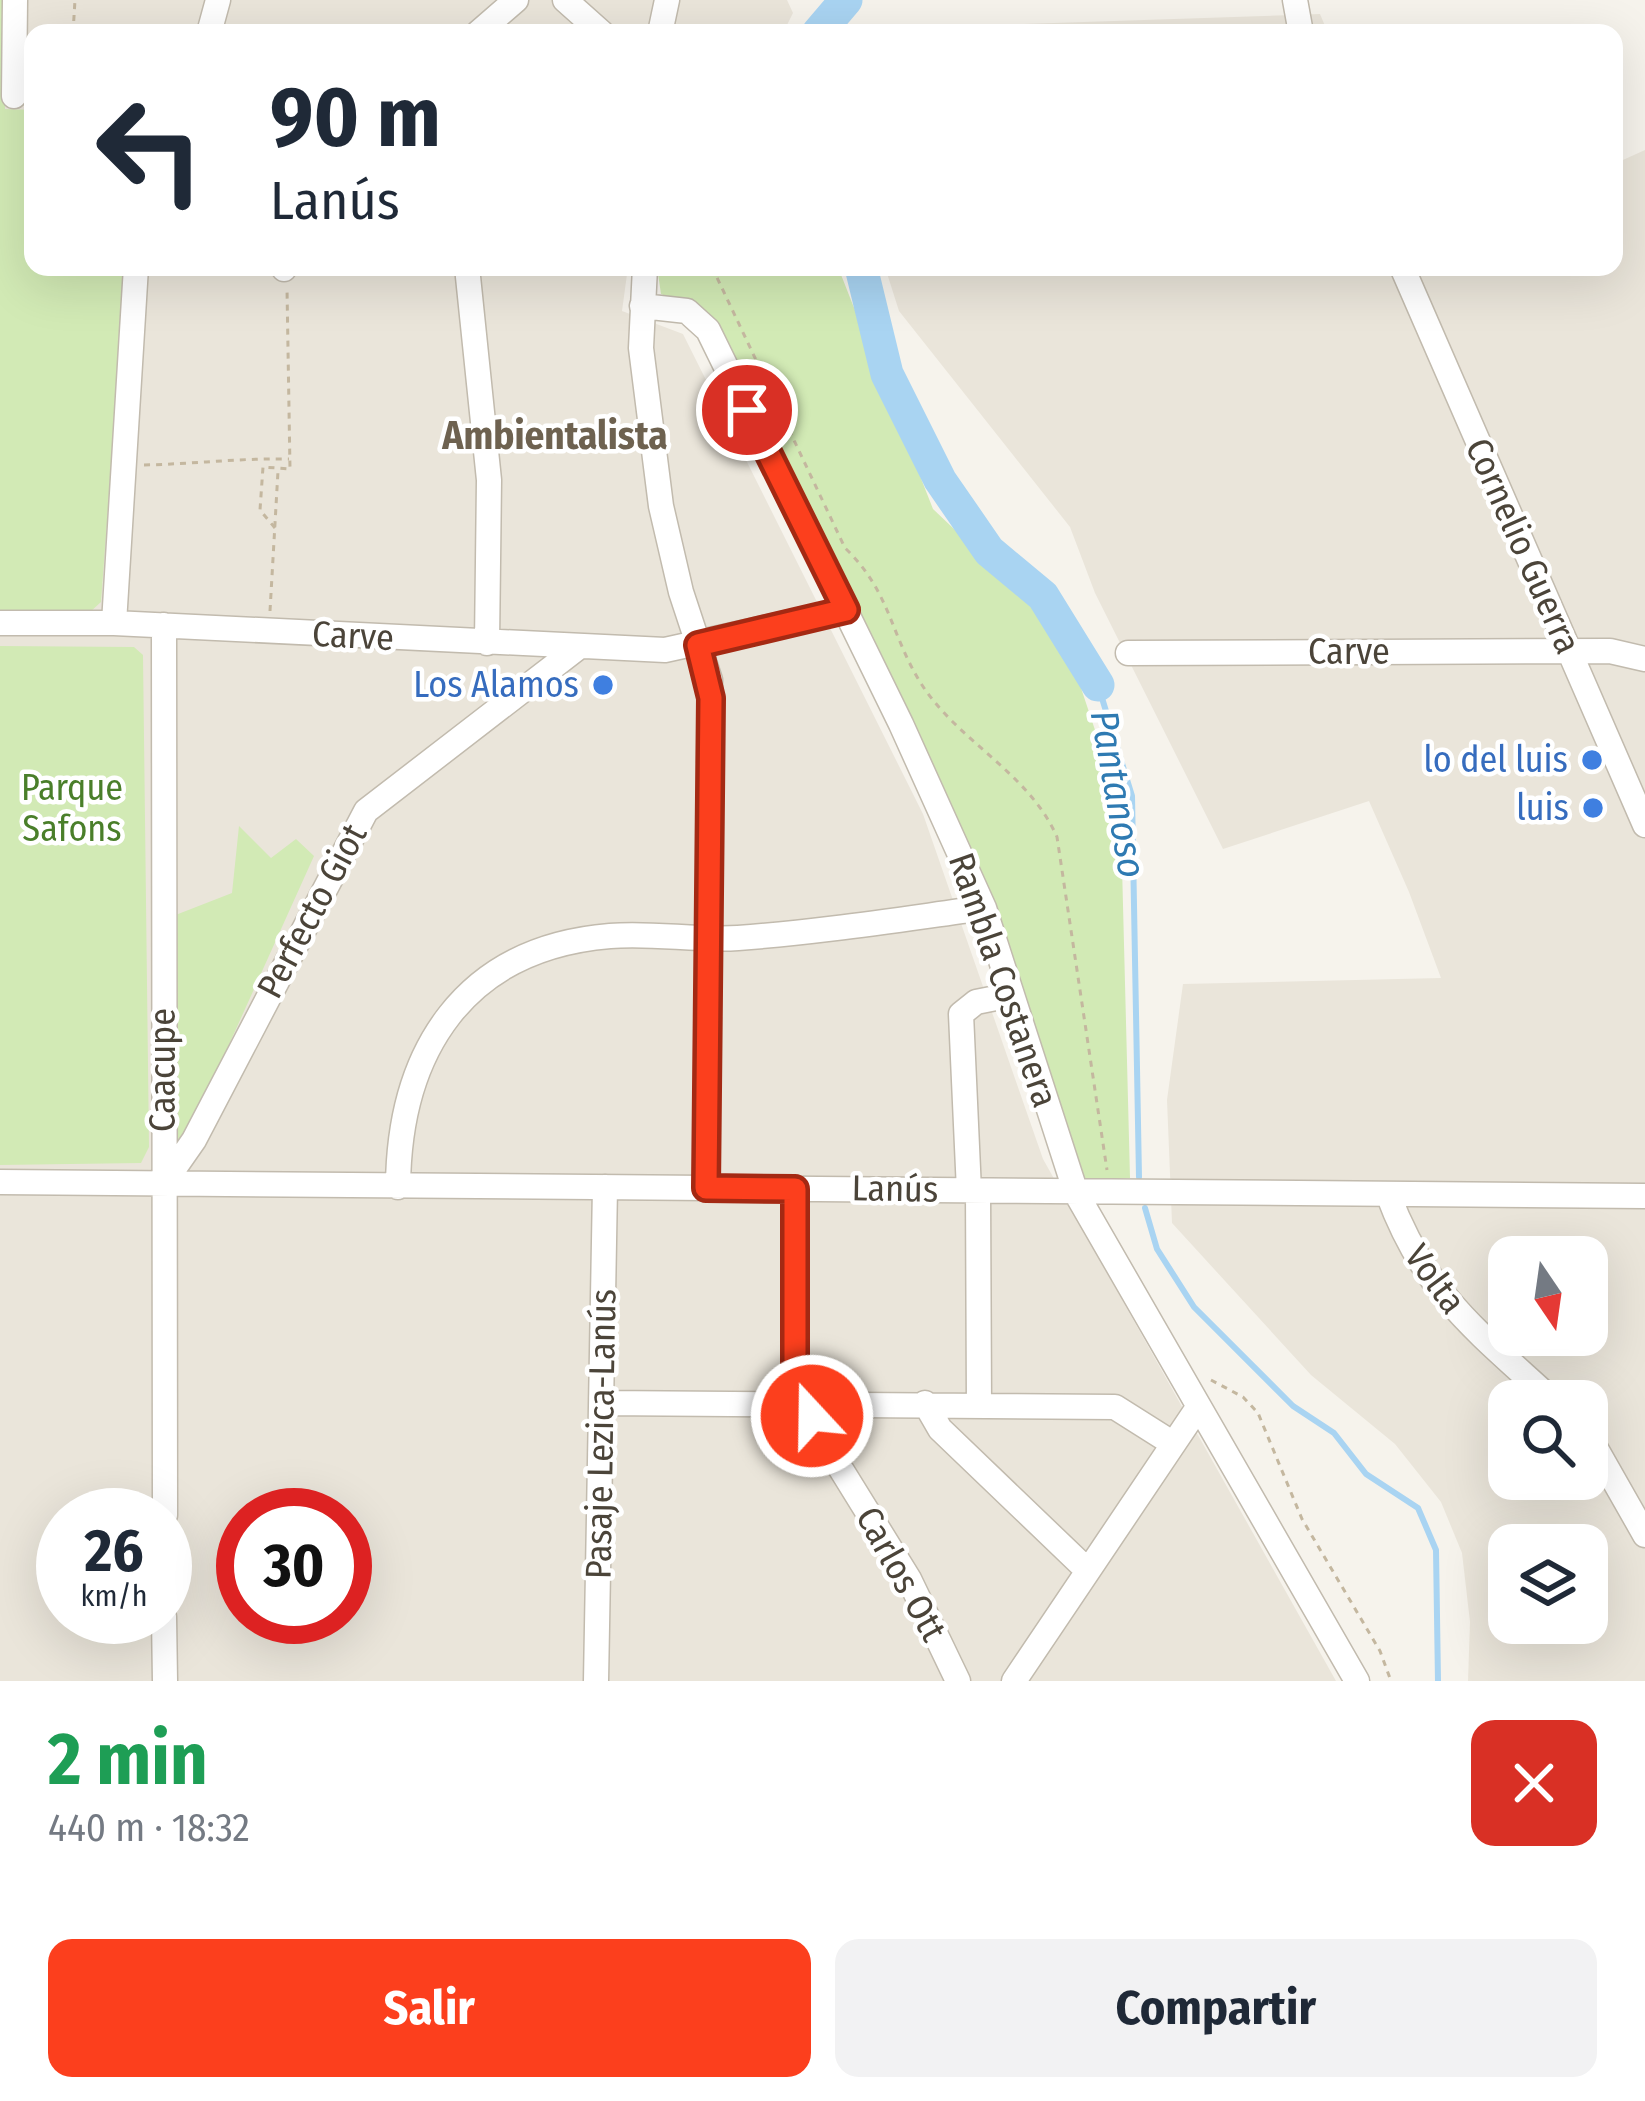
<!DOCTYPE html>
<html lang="es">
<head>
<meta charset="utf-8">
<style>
  :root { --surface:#fff; --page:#f2f2f3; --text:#1f2937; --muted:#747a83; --accent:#fc3f1d }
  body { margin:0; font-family:"Fira Sans Condensed",sans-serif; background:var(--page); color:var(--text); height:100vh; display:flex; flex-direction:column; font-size:45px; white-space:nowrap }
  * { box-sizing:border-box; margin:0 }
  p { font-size:39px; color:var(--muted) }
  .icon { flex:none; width:66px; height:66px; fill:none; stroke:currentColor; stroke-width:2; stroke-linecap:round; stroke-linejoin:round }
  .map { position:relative; height:1681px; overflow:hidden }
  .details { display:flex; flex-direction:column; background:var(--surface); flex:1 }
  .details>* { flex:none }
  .guide { position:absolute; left:24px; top:24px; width:1599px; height:252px; border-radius:24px; box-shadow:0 12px 48px #0002; background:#fff; color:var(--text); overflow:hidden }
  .needle { width:78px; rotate:167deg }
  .tools { position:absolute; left:1488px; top:1236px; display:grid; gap:24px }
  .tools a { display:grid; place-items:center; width:120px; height:120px; border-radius:24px; background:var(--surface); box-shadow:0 12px 48px #0002; font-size:60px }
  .speed { position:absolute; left:36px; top:1488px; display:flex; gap:24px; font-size:60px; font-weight:700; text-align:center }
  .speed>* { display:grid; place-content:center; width:156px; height:156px; border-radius:50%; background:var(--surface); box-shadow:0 12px 48px #0002; line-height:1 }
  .speed small { font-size:30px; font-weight:400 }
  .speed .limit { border:18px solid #d22; background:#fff; color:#111 }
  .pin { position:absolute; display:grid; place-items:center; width:102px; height:102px; color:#fff; margin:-51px; border:6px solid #fff; border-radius:50%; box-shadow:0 3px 12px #0007 }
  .me { position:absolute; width:132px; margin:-66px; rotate:339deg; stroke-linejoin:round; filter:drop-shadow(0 0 9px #0008) }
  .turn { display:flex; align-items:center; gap:42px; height:252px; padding:0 48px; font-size:54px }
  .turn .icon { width:156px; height:156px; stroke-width:2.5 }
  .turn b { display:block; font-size:84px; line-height:102px }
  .round { display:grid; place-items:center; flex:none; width:126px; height:126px; border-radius:24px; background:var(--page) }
  .overview { display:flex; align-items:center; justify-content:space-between; height:204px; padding:0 48px }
  h1 { font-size:72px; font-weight:700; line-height:90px; color:#1e9e55 }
  .primary-button { display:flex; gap:24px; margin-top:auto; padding:24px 48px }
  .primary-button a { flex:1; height:138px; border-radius:24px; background:var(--accent); color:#fff; font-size:48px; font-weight:700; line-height:138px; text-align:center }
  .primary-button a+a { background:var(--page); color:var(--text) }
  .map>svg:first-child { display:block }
</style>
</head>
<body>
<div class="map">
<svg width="1645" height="1681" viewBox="0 0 1645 1681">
  <rect width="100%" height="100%" fill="#f6f3ec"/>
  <path fill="#eae5da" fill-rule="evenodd" d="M0,0H787L793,13L783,33H33V267H628L622,311L683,334L923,814L1043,1159L1336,1681H0ZM63,1515H165V1617H63ZM243,1515H345V1617H243Z
    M1320,14L1328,33H900L908,28Z
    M1645,150V1681H1468L1470,1622L1462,1553L1441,1502L1395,1444L1311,1375L1172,1223L1167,1100L1183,984L1441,978L1409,892L1369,801L1223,849L1095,593L1070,527L899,311L885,267H1614V164ZM1509,1257H1587V1335H1509ZM1509,1401H1587V1479H1509ZM1509,1545H1587V1623H1509Z"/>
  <path fill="#d2eab5" d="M0,0H7L5,109L33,110V267H126L101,602L90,612L0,610Z
    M657,267H838L933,509L1036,607L1074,667L1103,754L1122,866L1130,1178L1079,1181L998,909L721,329L705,311L661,294Z
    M0,646L134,647L143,655L149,1147L141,1163L0,1165Z
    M239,826L271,858L296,839L314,856L190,1131L176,1146L173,916L232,893Z"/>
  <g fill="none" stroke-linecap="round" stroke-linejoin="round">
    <path stroke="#a9d4f2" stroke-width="6" d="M1098,685L1132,796L1139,1177
      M1145,1208L1157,1249L1194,1307L1293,1406L1334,1433L1366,1474L1418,1508L1436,1550L1438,1681"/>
    <path stroke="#a9d4f2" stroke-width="33" d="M818,33L846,0
      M861,267L887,374L940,480L989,551L1043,596L1098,685"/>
    <g stroke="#c2bbae" stroke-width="27">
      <path id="minor" d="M565,0L602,33
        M1295,0L1301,33
        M209,33L218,0
        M478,33L516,0
        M660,33L667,0
        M14,96L15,0
        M467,267L489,480L487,643
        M645,267L641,348L661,506L681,592L710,680L706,1188
        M1402,267L1645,825
        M284,269V267
        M642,306L687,311L708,330L901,724L984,908L1076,1193L1357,1681
        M0,623H114L665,650L846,610
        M114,623L136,267
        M164,625L165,1515
        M1128,653L1610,651L1645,659
        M0,1182L1645,1196
        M164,1183L194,1140L366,811L580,646
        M398,1187C399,1051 464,948 610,936C652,932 696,941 738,938C820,932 902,919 984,908
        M969,1191L961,1014L976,1002L1011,995
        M978,1191L979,1406
        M1388,1194C1425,1294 1477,1331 1553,1401
        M602,1403L1115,1407L1172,1443
        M795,1403V1189
        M925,1403L940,1429L1086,1569
        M809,1404L818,1432L909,1579L958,1681
        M1587,1433L1645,1535
        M164,1617L165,1681
        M596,1681L605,1187
        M1014,1681L1197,1409"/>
    </g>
    <path stroke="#c4b79f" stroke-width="3" stroke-dasharray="6 6" stroke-linecap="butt" d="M73,33L75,0
      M712,267L845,548C891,592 890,635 922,685C959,742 1029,773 1057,837L1107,1170
      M144,465C193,464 239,458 289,459
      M275,528L260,510L263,467L290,469L287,288
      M270,611L278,471
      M1211,1380L1243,1397L1258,1413L1302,1519L1380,1651L1391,1681"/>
    <use href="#minor" stroke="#fff" stroke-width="24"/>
  </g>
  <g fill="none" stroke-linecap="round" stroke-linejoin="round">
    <g stroke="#a42913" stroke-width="30">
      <path id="route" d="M747,410L846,610L698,645L711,698L706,1188L795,1189V1403H809L812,1416"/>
    </g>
    <use href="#route" stroke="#fc3f1d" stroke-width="21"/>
  </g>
  <g fill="#3f7fe0" stroke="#fff" stroke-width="4.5">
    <circle cx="603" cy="685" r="12"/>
    <circle cx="1592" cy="760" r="12"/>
    <circle cx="1593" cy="808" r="12"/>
  </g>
  <g text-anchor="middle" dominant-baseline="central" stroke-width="9" stroke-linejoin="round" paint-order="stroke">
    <g font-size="36" fill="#4b4439" stroke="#fff">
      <text transform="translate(1523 546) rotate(66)">Cornelio Guerra</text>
      <text transform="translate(353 636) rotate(3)">Carve</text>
      <text x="1349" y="652">Carve</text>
      <text transform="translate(312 911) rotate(-62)">Perfecto Giot</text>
      <text transform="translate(1003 980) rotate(71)">Rambla Costanera</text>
      <text transform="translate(163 1070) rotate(-90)">Caacupe</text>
      <text transform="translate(895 1189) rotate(1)">Lanús</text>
      <text transform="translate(1435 1279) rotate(54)">Volta</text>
      <text transform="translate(601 1434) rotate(-89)">Pasaje Lezica-Lanús</text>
      <text transform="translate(901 1574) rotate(61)">Carlos Ott</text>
    </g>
    <g font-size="36" fill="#366cbe" stroke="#fff" text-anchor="end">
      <text x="579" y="685">Los Alamos</text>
      <text x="1568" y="760">lo del luis</text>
      <text x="1569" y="808">luis</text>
    </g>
    <g font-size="36" fill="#4a7f2a" stroke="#fff">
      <text x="72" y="788">Parque<tspan x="72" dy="41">Safons</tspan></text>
    </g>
    <g font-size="39" font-weight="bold" fill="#6e6250" stroke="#fff">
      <text x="555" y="436">Ambientalista</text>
    </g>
    <g font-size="39" font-style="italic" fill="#2e7ab2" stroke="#fff">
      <text transform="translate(1118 794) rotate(80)">Pantanoso</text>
    </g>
  </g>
</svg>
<div class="tools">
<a><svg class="needle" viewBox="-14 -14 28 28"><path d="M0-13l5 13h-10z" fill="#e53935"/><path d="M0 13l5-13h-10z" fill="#747a83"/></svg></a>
<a><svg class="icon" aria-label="search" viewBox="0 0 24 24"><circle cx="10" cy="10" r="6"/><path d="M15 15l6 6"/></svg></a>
<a><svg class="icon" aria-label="layers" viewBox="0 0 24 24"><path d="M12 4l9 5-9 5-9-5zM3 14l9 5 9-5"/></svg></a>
</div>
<div class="speed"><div>26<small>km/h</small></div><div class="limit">30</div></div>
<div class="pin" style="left:747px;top:410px;background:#d93025"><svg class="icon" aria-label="arrive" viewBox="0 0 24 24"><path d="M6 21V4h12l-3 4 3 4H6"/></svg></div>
<svg class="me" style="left:812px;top:1416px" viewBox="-20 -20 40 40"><circle r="17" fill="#fc3f1d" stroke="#fff" stroke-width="3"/><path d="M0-11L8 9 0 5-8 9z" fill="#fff"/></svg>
<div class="guide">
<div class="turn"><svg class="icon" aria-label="left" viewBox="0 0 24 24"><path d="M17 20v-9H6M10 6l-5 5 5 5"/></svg><div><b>90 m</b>Lanús</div></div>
</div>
</div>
<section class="details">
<div class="overview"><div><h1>2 min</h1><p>440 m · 18:32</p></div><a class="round" style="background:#d93025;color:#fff"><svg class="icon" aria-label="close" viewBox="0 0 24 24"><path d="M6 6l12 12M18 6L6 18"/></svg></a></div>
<div class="primary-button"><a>Salir</a><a>Compartir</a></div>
</section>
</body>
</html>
